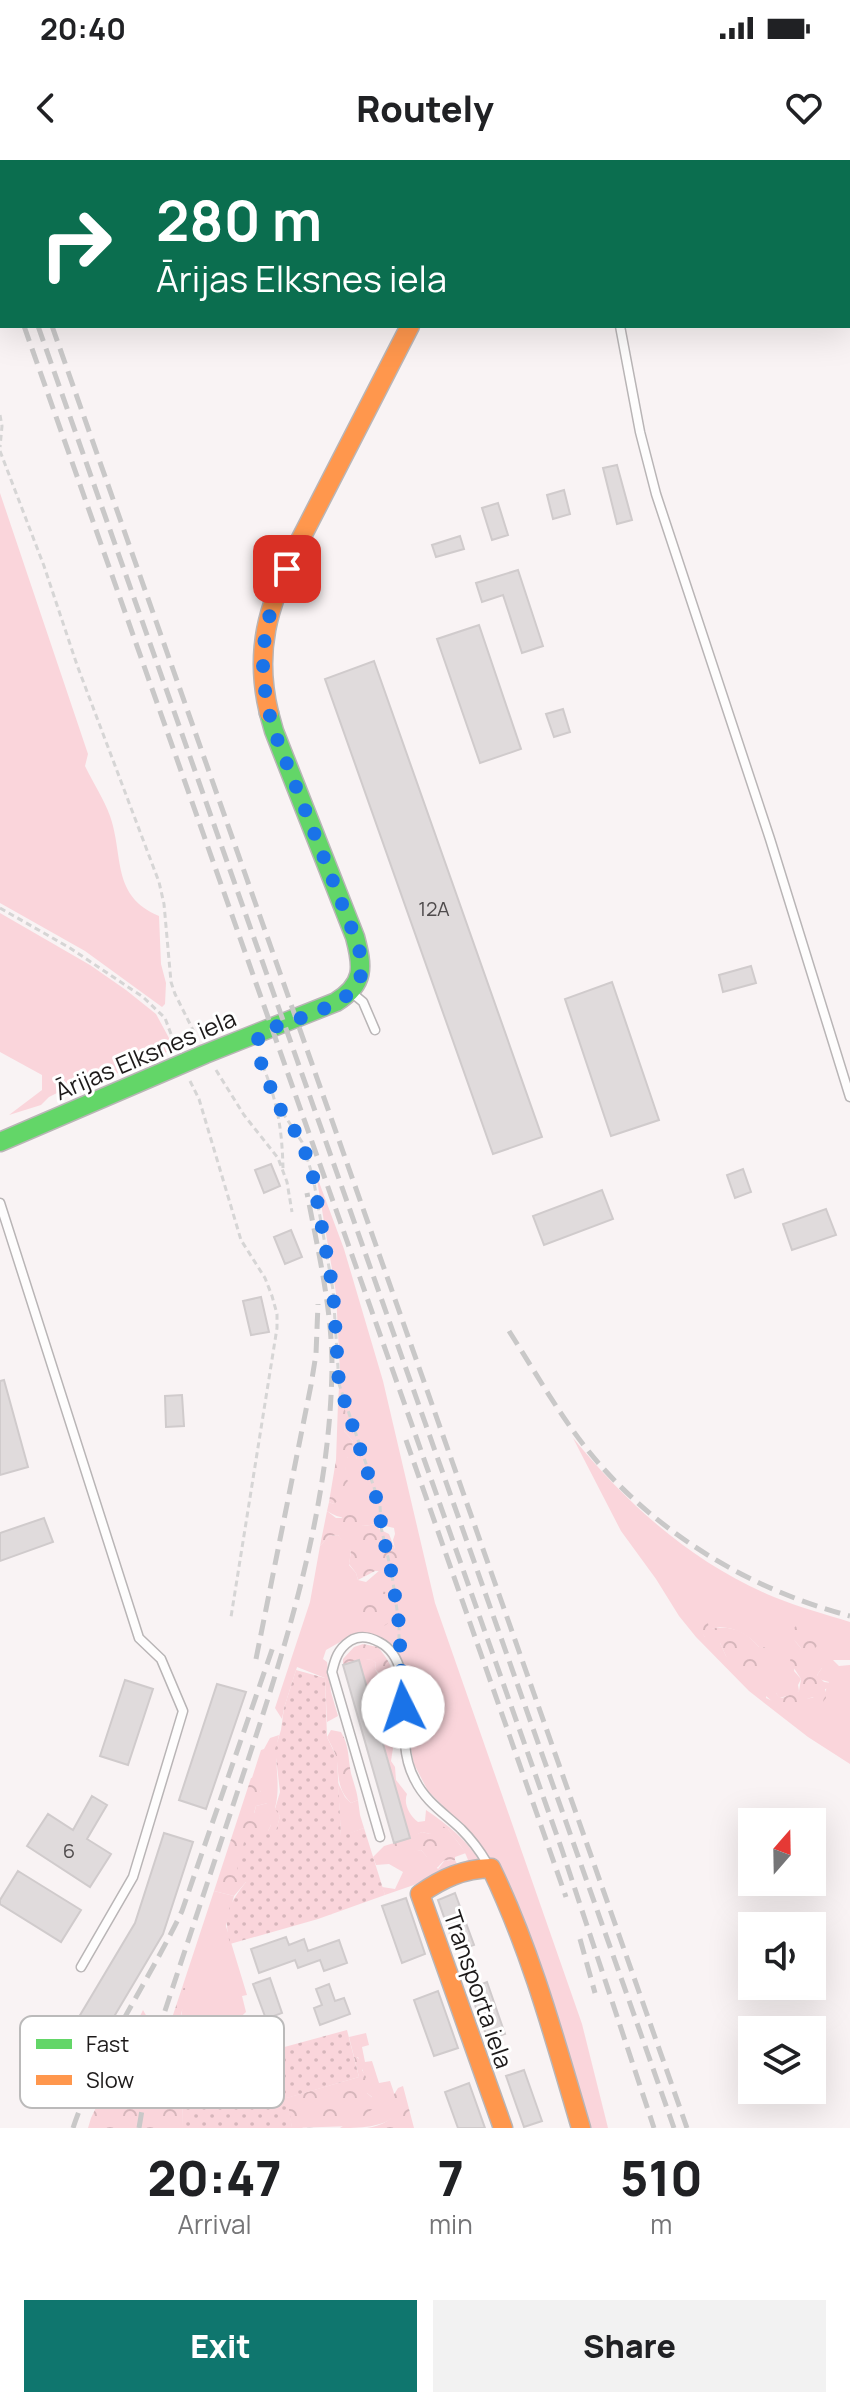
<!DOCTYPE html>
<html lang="en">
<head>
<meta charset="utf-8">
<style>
  :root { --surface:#fff; --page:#f2f2f2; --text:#202124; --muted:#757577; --accent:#0f766e }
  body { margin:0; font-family:Manrope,sans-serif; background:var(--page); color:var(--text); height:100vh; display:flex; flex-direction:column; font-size:30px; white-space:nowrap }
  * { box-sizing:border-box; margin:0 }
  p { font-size:26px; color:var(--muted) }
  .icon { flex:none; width:44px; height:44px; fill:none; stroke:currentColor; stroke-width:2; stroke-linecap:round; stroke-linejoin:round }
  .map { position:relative; height:1968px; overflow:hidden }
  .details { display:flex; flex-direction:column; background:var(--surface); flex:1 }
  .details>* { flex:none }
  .hud { position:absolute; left:0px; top:0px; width:850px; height:168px; box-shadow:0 8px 32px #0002; background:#0b6e4f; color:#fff; overflow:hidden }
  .needle { width:52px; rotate:20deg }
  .fabs { position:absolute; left:738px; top:1648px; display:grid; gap:16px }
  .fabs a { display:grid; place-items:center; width:88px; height:88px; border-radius:0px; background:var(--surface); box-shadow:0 8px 32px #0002; font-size:40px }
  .pin { position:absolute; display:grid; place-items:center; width:68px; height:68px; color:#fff; margin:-34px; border-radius:16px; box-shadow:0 4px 12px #0006 }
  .me { position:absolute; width:88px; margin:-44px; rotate:356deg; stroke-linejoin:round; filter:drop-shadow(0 0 6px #0008) }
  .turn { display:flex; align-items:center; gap:28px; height:168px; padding:0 24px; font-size:36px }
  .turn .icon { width:104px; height:104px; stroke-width:2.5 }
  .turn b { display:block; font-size:56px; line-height:68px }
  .eta { display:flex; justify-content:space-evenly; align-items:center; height:136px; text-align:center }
  .eta b { font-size:48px; font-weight:800; line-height:56px }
  .primary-button { display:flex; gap:16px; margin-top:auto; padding:16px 24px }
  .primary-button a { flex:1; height:92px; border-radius:0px; background:var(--accent); color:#fff; font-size:32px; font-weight:800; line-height:92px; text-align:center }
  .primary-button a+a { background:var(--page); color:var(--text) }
  .status { display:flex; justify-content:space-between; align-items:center; height:56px; padding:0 40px; background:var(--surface); direction:ltr }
  .status svg { height:22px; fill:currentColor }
  header { display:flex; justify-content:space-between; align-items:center; height:104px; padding:0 24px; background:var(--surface); font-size:36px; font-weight:800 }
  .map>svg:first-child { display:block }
</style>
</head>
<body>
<div class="status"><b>20:40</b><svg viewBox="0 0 49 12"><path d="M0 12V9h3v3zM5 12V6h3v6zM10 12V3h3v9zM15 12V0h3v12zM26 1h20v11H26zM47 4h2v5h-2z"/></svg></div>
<header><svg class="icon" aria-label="back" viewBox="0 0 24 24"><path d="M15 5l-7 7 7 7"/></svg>Routely<svg class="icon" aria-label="heart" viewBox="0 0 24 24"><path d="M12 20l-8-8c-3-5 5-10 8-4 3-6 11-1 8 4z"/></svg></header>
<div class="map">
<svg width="850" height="1968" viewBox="0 0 850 1968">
  <defs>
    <pattern id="forest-crowns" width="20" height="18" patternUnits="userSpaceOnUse" patternTransform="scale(2)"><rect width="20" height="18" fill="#fad5db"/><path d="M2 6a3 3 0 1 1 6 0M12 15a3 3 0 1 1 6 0" fill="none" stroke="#d6b6bb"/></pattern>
    <pattern id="garden-dots" width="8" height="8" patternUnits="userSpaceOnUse" patternTransform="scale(2)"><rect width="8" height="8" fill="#fad5db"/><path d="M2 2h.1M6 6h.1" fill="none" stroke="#d6b6bb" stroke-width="1.8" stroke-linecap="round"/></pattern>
  </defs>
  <rect width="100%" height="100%" fill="#f9f3f4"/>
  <path fill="#fad5db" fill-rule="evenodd" d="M0,333L88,594L85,606C93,623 104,639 110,656C124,696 111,736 159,756L161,804L166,823L165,844L162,847L85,791L0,743Z
    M0,753L90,805L126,830L156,854L169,878V891L111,916L97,913L49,937L41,945L9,955L42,930V915L0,892Z
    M316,1014L344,1089L383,1221L435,1443L582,1864L608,1968H586L499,1714L473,1676L428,1631L414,1604L408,1574L406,1521L398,1494L383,1479L365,1473L347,1478L326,1490L323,1499L327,1502L331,1532L338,1556L327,1562L325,1518L297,1507L284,1548L282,1559L275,1548L310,1442L320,1386L329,1376L338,1375L351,1391L349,1405L356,1413L358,1420L366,1422L380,1410L391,1412L395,1389L393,1380L395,1374L394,1368L377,1364L363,1366C353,1357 340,1360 327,1351L329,1342L334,1344L342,1329L347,1298L349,1296L357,1299L352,1287L353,1281L344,1271L347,1257L343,1244L338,1243L340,1212L336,1133Z
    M573,1278C628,1345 692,1403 774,1437C798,1447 825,1454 850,1462V1500H833L839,1506L850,1505V1604L808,1577L749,1531L696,1477L679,1456L656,1419L621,1371ZM720,1467C736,1468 749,1475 759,1487L767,1488L740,1506L734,1505L726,1496L720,1483L704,1476L703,1471ZM794,1480L822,1508L817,1515L819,1519L829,1522L824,1535L806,1539L796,1551L766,1538L767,1533H776L779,1538L795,1534L799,1531L798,1525L801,1519L794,1511L797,1493L801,1488Z
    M371,1499L376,1503L375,1509L380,1517L396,1532L397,1522L398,1558L392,1564L385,1555L381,1557L383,1568L393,1588L391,1601L395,1607L396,1620L407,1634C403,1644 410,1656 418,1662L425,1661L426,1650C448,1665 466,1679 480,1702L385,1735L382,1727L395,1729L403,1712L389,1704L376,1705L373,1697L384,1686L394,1683L405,1693L421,1690L438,1709L445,1700L451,1701L455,1700L457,1704L468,1700C464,1687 455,1680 448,1669L430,1674L422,1672L410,1678L359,1500Z
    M279,1575C272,1600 282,1623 275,1648L280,1656L276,1672L268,1671L271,1665L254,1654L256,1646L268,1643L252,1618L261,1590L264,1589L270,1578Z
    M338,1623L345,1637L351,1643L358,1640L360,1655L364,1668L341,1677Z
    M214,1731L234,1736L226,1766L247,1835L242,1836L246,1852L228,1869L231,1874L183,1890L182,1882L174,1875V1869C184,1861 182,1841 185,1828H182Z
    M366,1873L369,1885L362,1887L365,1902L372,1901L379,1923L390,1921C393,1930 399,1944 395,1953C389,1968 355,1968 340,1968L357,1956L372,1937L367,1933V1923L358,1897H354L349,1877Z"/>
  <path fill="url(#forest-crowns)" d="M338,1243L343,1244L349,1262L345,1265L344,1271L353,1281L352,1288L357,1299L354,1302L349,1297L347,1298L349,1305L346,1307L345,1317L348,1321L342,1329L345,1334L334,1344L329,1342L336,1300Z
    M327,1351L336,1358H342L344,1352L357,1353L363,1366L377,1364L379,1369L389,1374L395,1389L402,1391L403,1396L396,1412L375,1411L358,1420L356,1413L349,1404L351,1391L342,1384V1381L338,1375L329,1376L320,1386Z
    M379,1431L386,1432C400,1453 390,1476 363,1465L359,1457C362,1444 366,1435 379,1431Z
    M700,1455L707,1457L709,1469C731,1465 745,1470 759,1487L776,1488L779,1494L776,1501L768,1502L764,1511L758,1513L753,1510L744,1511L740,1506L731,1507L720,1483H713L704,1476L698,1465Z
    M809,1462C818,1468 820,1475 817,1486L815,1488L823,1499L822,1508L817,1515L824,1522L832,1523L831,1528L825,1529L826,1538L822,1543H818L813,1537L807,1539L803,1547L797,1552L796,1557H789L765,1535L768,1530L773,1529L779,1537L782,1538L799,1531L801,1519L790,1502L791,1495L801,1488C789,1474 789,1464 809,1462Z
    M363,1484L378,1487C389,1501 398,1514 395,1532L375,1509L376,1503L370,1499L343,1505V1499L354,1487Z
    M331,1570L341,1572C351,1588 347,1604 353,1620C355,1627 357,1632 358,1640L351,1643C338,1630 339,1619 337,1602C336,1593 331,1585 327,1577Z
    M257,1617L262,1624L260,1631L268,1636L270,1640L268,1643L256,1646L254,1653L268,1657L271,1665L268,1671H247L246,1722L234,1736L214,1731L251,1618Z
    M442,1666L448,1669L466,1693L455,1697V1700L451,1701L445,1700C437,1706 438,1712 426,1708L424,1703L427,1697L421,1690L400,1696L393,1692L394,1683L422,1672L430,1674L436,1667Z
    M182,1828H185L187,1835V1844C177,1853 184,1861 174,1870V1875L182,1882L183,1968H88L91,1958L143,1850L163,1885Z
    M354,1897H357L364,1905L362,1910C367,1917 370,1925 367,1933L376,1941L375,1947L364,1956H357L358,1963L352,1966L292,1968L286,1938L359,1917Z
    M403,1926L414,1968H367C385,1965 401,1957 393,1936L398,1928Z"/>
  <path fill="url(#garden-dots)" d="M296,1510L325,1518L327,1577L337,1598L341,1676L364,1668L385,1735L318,1759L230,1784C223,1755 228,1745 246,1722L235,1718L247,1670L276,1671L280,1656L275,1649L280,1632L275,1589L281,1570L284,1548Z
    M257,1865L266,1892L347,1870L359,1917L287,1938L292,1967L301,1966L303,1968H183V1890Z"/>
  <path fill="#e0dbdc" stroke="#d0cbcc" stroke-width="2" d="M617,305L632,360L617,364L603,308Z
    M564,330L570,354L553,359L547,335Z
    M498,343L508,375L492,380L482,348Z
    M460,376L464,389L436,397L432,385Z
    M518,410L543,486L522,493L503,435L482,442L476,423Z
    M479,465L521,589L480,603L437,479Z
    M374,501L542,977L493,994L325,519Z
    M563,549L570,572L554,577L546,554Z
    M751,806L756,823L723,832L719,815Z
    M612,822L659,960L611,976L565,839Z
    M271,1004L280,1026L264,1033L255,1010Z
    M743,1009L751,1032L735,1038L727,1015Z
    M602,1030L613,1059L544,1085L533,1056Z
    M826,1049L836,1075L792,1090L783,1064Z
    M291,1070L302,1097L285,1104L274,1077Z
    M261,1137L269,1172L251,1175L243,1141Z
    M4,1220L28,1307L0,1315V1221Z
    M182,1235L184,1266L166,1267L165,1236Z
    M44,1358L53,1382L0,1401V1373Z
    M359,1500L410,1678L394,1683L343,1505Z
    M125,1520L153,1529L128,1605L100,1596Z
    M217,1524L246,1532L206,1649L179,1640Z
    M92,1636L107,1645L87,1679L111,1694L90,1727L27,1686L48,1654L73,1670Z
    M164,1673L193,1682L163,1774L96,1887L70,1872L135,1763Z
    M18,1711L81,1750L61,1782L0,1744V1740Z
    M455,1733L474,1785L456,1791L438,1740Z
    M406,1738L425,1794L402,1803L382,1746Z
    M286,1777L289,1785L304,1779L308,1791L339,1780L347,1803L324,1811L320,1800L298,1808L295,1800L259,1813L251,1789Z
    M270,1818L282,1853L266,1859L253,1824Z
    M487,1822L505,1874L488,1880L469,1829Z
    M329,1824L335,1841L344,1838L350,1854L320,1865L314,1848L322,1845L316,1829Z
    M438,1831L458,1888L434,1896L414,1840Z
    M524,1910L542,1961L524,1967L506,1916Z
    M469,1923L485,1968H458L445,1932Z"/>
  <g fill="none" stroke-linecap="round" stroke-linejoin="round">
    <g stroke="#b9b5b6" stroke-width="11">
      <path id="lane" d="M589,0V2
        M620,166L640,272L656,334L770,679L850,937
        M352,833L363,842L375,870
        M0,1043L139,1478L161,1499L183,1551L133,1717L81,1807
        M380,1677L332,1512C335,1499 338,1489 350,1481C359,1475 370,1477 379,1482C413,1499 401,1553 405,1584C406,1596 409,1609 415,1620C425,1641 444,1653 461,1669C471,1679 480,1691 487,1703"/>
    </g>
    <g stroke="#b9b5b6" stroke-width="21">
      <path id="fast" d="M0,982L205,894L336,842C365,824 363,807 355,777L274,571L269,553"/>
    </g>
    <g stroke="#b9b5b6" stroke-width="21">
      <path id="slow" d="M495,2L496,0
        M269,553C254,491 268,446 295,390L410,166
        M503,1968L420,1734C443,1718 463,1709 491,1708C531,1791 555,1880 581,1968"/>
    </g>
    <path stroke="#d6d5d5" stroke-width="3" stroke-dasharray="6 4" stroke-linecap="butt" d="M0,255L2,266L0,287
      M0,291L44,406L77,505L159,722L164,744L171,822L175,834L196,876
      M0,748L70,788L143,837L165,858L175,885
      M259,896C276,937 282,964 283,1008
      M216,910L244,955L278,998L287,1022L292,1052
      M190,921L199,939L241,1080L265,1118L272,1136L277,1154V1168L231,1457
      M277,944L302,982L313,1017L333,1130L339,1224L380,1345L381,1367L392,1415L399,1464V1484"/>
    <use href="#lane" stroke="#fefdfd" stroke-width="8"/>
    <use href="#fast" stroke="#63d668" stroke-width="18"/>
    <use href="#slow" stroke="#ff974d" stroke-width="18"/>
    <path stroke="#c9c8c8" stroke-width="5" stroke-dasharray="16 8" stroke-linecap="butt" d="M0,17L2,22
      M0,58L2,63
      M0,97L2,103
      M24,166L562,1690L654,1968
      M38,166L674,1968
      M52,166L687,1968
      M509,1171C534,1210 557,1251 586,1288C652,1371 748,1429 850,1456
      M406,1280L566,1737
      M256,1499L311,1225L316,1194L318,1144
      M580,1779L595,1833
      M73,1968C99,1891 147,1825 182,1751L274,1484
      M139,1968L148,1914L159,1869C187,1784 215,1700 243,1615C287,1483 330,1348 332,1207C332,1148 318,1091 307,1033"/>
  </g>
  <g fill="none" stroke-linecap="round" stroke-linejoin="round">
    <path stroke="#1a73e8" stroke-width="14" stroke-dasharray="0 25.2" d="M287,409C260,468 256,509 274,571L355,777C360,792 365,806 359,821C349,847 284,862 259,873L257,887L258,895L277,944L302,982L313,1017L333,1130L339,1224L375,1335L380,1345L381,1367L392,1415L399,1464L403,1547"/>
  </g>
  <g text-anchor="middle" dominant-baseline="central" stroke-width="6" stroke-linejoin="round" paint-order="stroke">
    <g font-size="20" fill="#4f4b4c">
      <text x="434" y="748">12A</text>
      <text x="69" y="1690">6</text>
    </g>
    <g font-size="24" fill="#1d1a1a" stroke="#fff">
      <text transform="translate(145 894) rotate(-23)">Ārijas Elksnes iela</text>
      <text transform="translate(479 1829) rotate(71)">Transporta iela</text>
    </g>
  </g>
  <rect x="20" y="1856" width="264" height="92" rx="12" fill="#fff" stroke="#bbbaba" stroke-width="2"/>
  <rect x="36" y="1879" width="36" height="10" fill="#63d668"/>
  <rect x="36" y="1915" width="36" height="10" fill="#ff974d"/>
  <g font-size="22" fill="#1d1a1a">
    <text x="86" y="1892">Fast</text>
    <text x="86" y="1928">Slow</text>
  </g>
</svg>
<div class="fabs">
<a><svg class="needle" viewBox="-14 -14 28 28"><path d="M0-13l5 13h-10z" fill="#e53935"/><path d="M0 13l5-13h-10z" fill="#757577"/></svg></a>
<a><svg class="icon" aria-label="sound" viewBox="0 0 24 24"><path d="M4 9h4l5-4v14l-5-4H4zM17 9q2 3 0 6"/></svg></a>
<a><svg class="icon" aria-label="layers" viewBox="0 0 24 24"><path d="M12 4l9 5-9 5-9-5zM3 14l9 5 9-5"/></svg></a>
</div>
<div class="pin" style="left:287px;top:409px;background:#d93025"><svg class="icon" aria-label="arrive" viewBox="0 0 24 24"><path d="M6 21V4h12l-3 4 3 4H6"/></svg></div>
<svg class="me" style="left:403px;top:1547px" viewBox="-20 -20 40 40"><circle r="19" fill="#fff"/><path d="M0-13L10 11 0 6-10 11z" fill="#1a73e8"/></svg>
<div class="hud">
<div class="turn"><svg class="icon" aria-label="right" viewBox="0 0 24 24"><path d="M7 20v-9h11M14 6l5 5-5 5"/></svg><div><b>280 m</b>Ārijas Elksnes iela</div></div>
</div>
</div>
<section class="details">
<div class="eta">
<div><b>20:47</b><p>Arrival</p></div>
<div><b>7</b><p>min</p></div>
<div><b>510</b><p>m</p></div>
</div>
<div class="primary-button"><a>Exit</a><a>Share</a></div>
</section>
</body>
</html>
